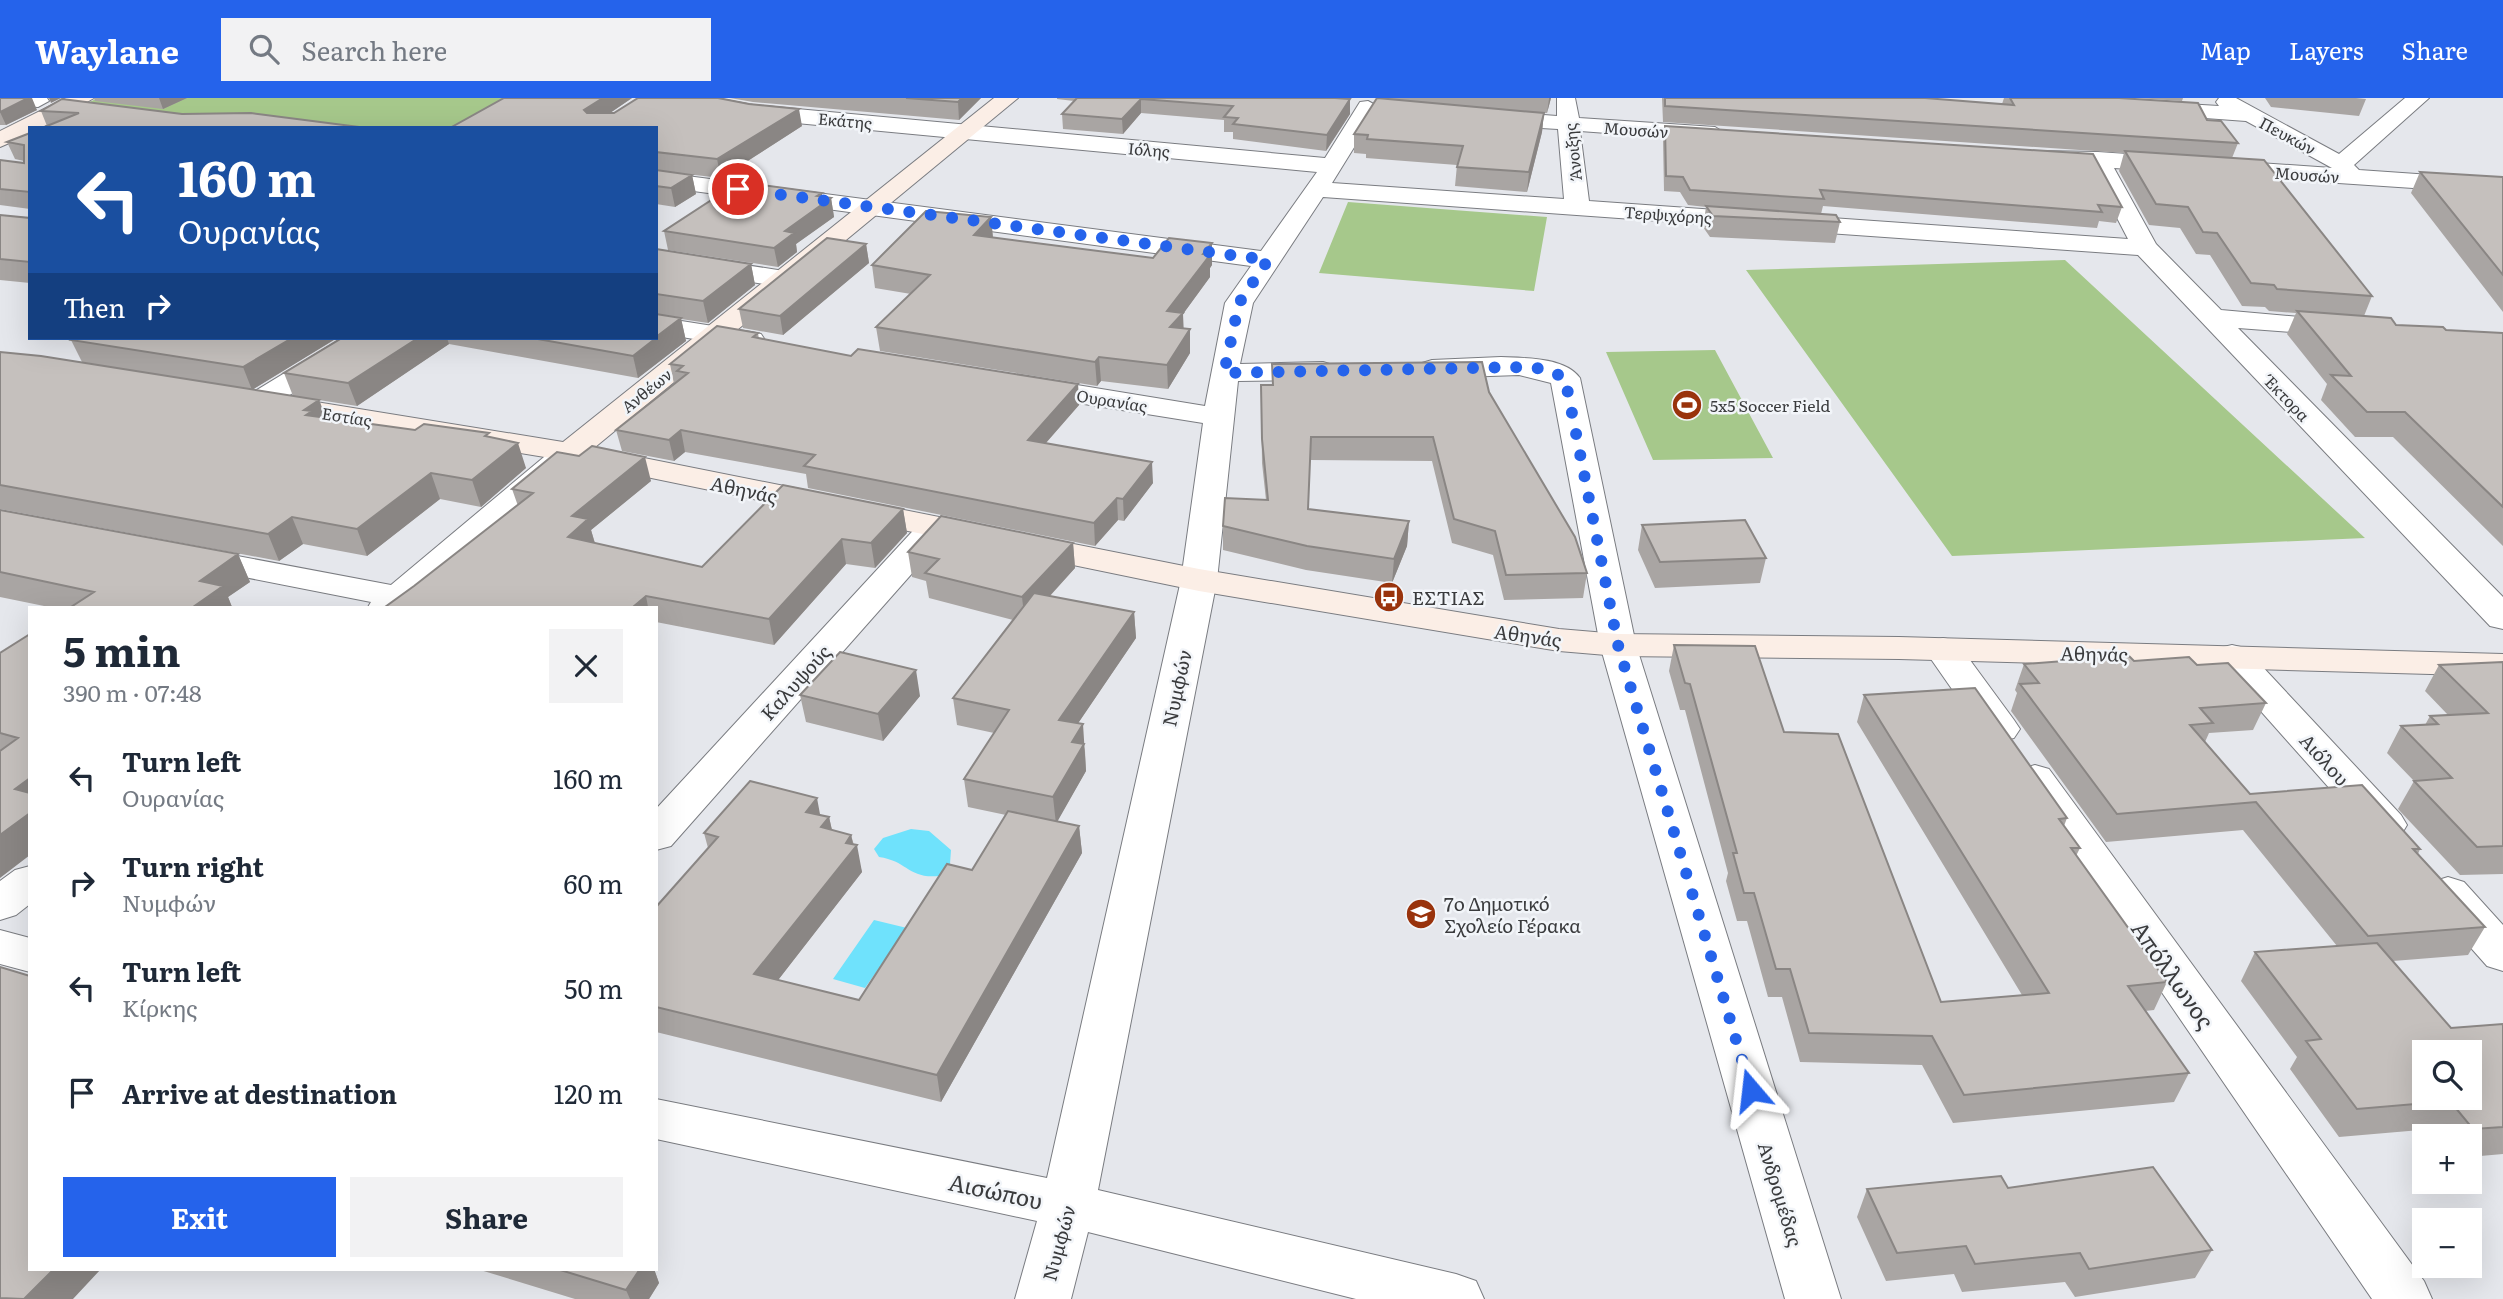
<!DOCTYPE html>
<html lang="en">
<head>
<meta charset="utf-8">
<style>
  :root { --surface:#fff; --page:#f2f2f3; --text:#1f2937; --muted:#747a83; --accent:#2563eb }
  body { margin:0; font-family:Literata,serif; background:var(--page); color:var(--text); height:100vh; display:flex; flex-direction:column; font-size:26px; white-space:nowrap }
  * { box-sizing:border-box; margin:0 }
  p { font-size:23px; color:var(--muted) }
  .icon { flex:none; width:38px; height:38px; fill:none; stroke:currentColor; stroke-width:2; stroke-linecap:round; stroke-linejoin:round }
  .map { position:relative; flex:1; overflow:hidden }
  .sheet { position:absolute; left:28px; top:508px; width:630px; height:665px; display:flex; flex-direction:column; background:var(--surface); border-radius:0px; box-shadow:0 7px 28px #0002 }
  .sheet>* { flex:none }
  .guide { position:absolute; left:28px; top:28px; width:630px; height:214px; border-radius:0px; box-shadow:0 7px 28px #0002; background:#1a4fa0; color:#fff; overflow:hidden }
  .controls { position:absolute; left:2412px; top:942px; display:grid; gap:14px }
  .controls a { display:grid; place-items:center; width:70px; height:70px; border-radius:0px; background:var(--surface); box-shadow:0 7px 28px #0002; font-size:35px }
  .pin { position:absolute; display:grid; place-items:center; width:60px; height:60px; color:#fff; margin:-30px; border:4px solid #fff; border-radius:50%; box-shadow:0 2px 7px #0007 }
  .me { position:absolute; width:77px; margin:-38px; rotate:343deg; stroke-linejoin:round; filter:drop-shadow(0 0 5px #0008) }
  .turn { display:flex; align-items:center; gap:24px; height:147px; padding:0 35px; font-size:32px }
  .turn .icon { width:91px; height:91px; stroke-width:2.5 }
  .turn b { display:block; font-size:49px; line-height:60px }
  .then { display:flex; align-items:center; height:66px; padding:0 35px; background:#0003; gap:14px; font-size:26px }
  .round { display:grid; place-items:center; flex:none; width:74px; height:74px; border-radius:0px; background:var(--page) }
  .head { display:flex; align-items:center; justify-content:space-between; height:119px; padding:0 35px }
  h1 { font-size:42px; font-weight:700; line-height:52px }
  .action { display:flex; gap:14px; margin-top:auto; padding:14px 35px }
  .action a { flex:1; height:80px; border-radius:0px; background:var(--accent); color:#fff; font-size:28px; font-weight:700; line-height:80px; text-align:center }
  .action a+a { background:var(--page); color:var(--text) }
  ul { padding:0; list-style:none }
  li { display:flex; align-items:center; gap:21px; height:105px; padding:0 35px }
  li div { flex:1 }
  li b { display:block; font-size:26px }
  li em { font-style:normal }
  header { display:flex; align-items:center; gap:42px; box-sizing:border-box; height:98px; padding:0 35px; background:var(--accent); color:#fff }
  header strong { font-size:33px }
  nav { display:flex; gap:38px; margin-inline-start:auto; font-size:24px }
  .search { width:490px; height:63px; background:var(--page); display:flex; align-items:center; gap:18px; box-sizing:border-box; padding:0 24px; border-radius:0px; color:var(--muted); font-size:26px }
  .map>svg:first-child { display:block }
</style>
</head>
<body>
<header>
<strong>Waylane</strong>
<div class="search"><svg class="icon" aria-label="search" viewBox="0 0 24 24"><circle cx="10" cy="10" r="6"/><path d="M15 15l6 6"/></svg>Search here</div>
<nav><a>Map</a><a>Layers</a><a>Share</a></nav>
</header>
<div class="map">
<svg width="2503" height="1201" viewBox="0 0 2503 1201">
  <rect width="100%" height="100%" fill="#e5e7ec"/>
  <path fill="#a6c88b" d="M98,0H627L576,30H257L81,8Z
    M1348,104L1547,119L1534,193L1319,175Z
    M2065,162L2365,440L1952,458L1746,172Z
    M1715,252L1773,360L1653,362L1606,254Z"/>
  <path fill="#6fe2fc" d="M911,731L929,733L951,752L950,766L939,778C908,781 908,763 879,759L874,751L883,740Z
    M874,822L907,830L865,890L833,881Z"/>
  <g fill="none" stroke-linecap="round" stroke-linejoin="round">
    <g stroke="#7a7c81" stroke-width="2">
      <path id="street" d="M0,0H47L49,3L38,9L0,7Z
        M671,0H715L753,7L1325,60L1360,4L1368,3L1379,9L1332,85L1564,101L1558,31L1492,27L1481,20L1492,13L1557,18V0H1575L1579,20L1715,29L1726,36L1715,43L1580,33L1589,103L2128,141L2090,68L2036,63L2033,58L2036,53L2098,54L2332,70L2246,23L2151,16L2140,10L2151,4L2219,8L2216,4L2219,0H2236L2339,56L2405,0H2429L2354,67L2359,72L2503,82V96L2114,70L2156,146L2221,212L2355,224L2359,230L2355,236L2345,238L2238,230L2503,499V531L2490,528L2138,157L1323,99L1253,205L1240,266L1323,264L1333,267L1338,273L1333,279L1323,282L1238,283L1217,482L1098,1092L1456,1176L1476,1183L1484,1201H1356L1088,1134L1071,1201H1015L1037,1123L656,1041V1001L1047,1080L1181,482L1203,325L1028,297L1018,294L1013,288L1018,282L1028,279L1205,308L1225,205L1251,168L656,88V74L1261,153L1317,74L753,21L674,5Z
        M656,153L784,173L793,175L797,181L793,187L784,189L656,169Z
        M656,219L751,234L761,236L765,242L761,248L751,250L656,235Z
        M342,240H375L371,246L269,310L258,313L247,310L243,304L247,298Z
        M1501,259C1524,260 1565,259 1580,280L1636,547L1841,1201H1785L1600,547L1551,285L1519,277L1432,280L1422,277L1417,271L1422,265L1432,262Z
        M555,356L566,359L571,366L566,373L407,509H368L371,504L183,467L178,460L183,453L195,450L391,487L544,359Z
        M934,420L946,423L951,430L946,437L671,748L656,752V711L922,423Z
        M1943,540L1956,543L2014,622L2020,631L2014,640L2000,643L1986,640L1924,551L1930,543Z
        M2232,547L2245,550L2401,717L2407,727L2401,737L2386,741L2371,737L2219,566L2213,558L2219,550Z
        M2035,667L2049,671L2424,1183L2432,1201H2372L2015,680L2021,671Z
        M30,768V806L16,817L0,822V783L15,772Z
        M2448,779L2464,784L2503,827V873L2487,868L2432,806L2426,795L2432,784Z
        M0,832L30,840V874L0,866Z"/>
    </g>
    <g stroke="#7a7c81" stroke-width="2">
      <path id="secondary" d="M66,0H94L41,30H30V36L0,49V33Z
        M994,0H1018L594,350L1199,471L1559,531L1618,536L1899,539L2503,556V578L1899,561L1618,558L1559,553L1199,493L569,363L273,315L262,312L258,306L262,300L273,297L563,344Z"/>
    </g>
    <use href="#street" fill="#fff" fill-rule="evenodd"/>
    <use href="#secondary" fill="#fbeee6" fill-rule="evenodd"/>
  </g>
  <path fill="#a9a5a3" d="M0,0L37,12L6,27H0Z
    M94,0H187L163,11L95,3Z
    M632,0L610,15L802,28L721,80L660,73L692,77L696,96L675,109L656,106V30H450Z
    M730,0H981L959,22L753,4Z
    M1057,0H1335L1350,1V16L1326,53L1233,41V34H1224V22L1141,15L1123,36L1063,31L1062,16L1074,3L1057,1Z
    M1373,0H1551L1547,15L1378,0L1544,15L1542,34L1527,94L1455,88L1457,67L1366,60V56L1354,55V36L1377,0Z
    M1662,0H1925L2002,6L2004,0H2119L2207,22L2238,45L2232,60L2372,198L2364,218L2396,227L2446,232L2503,235V448L2393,339H2355L2321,302L2327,286L2287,236L2296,215L2269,213L2265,209L2242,208L2210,157L2196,156L2180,130L2149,127L2119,73L2124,55L1663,24Z
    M2137,0H2183L2182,3Z
    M2265,0H2356L2366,1L2359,18L2271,9Z
    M41,13L182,16L47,28Z
    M1665,28L2122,109L2116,125L2099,123L2097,130L1823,108L1821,116L1840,124L1835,145L1710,139L1703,129L1706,109L1688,107L1680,94L1664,93L1663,42Z
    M30,35V111L0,107V62L24,65V63L15,61L7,44Z
    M2420,74L2503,79V214L2411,95Z
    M822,99L831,100L834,119L796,146L797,154L778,169L668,152L664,133Z
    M0,117L30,120V185L0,182Z
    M991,119L993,140L1153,160L1212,145V167L1210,170V179L1183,216V231H1190V255L1168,291L1101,283L1097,288L880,253L876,229L911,196L875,190L872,167Z
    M866,146L869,165L783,237L743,230L739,211Z
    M656,151L751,166L755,187L708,225L681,221L686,243L638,280L449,246L357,308L319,302L326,320L415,332L491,339L526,370L481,409L440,401L367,458L303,446L279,463L0,411V254L82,264L71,242L337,240L253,291L293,298L284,275L342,240H656Z
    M758,235L759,241L851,258L1078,286L1079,307L1046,345L1153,385L1124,423L1118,422L1095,448L808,390L806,376L685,354L674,363L622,353L616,332L674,286L670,266Z
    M1272,266L1489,294L1587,475L1583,500L1504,502L1493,457L1452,445L1432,363L1310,362L1308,411L1409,423L1407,448L1392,485L1306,472L1223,452V428L1266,402L1262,365L1261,287H1272Z
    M579,358L651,383L591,432L595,445L702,469L903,411L907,435L875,470L846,466L774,547L656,524V509H385L414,488L518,408L512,391Z
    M0,412L238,456L250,484L228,499L232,509H49L0,499Z
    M1642,427L1766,460L1760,485L1655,490L1638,452Z
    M1073,445L1075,470L1050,498L1134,514L1136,540L1078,625L1085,653L1086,673L1057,723L1079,728L1082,755L941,1004L656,934V809L708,750L704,735L820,717L829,719L832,732L851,737L862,774L778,882L859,902L972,772L1006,717L968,709L964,681L994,635L957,627L953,600L1013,522L929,500L926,483L912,479L908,454Z
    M30,536L0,780V555Z
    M1674,547L1784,634L1941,904L2022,897L1857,624L1864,597L2067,720L2064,728L2080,750L2076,758L2167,884L2154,912L2145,913L2189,975L2174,1004L1953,1025L1922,967L1800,964L1782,899H1768L1747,823H1737L1726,783L1728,775L1685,612H1680L1669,573Z
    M2134,563L2197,567L2266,605L2253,632L2209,635L2205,644L2250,696L2420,751L2418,756L2485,829L2468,857L2393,863L2451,930L2503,926V1056L2469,1059V1038H2437L2432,1031L2339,1039L2290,971L2297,959L2241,883L2255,854L2337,848L2243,732L2106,744L2011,613L2017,595L2015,592L2024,566Z
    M2503,564V776L2460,777L2398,711L2414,683L2387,655L2401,628L2425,627L2430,618L2448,617L2425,593L2439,567Z
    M800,597L920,598L883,643L806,624Z
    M2008,1090L2212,1152L2195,1180L2075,1199L2065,1184L1962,1194L1954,1176L1886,1183L1857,1119L1867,1091Z
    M477,1171H654L659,1185L649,1201H575Z"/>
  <path fill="#8a8684" d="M28,0H32L37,12L6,27L0,14Z
    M49,0H61L51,5Z
    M159,0H187L163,11Z
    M603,0H632L588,30L584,12Z
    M962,0H981L959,22L958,4Z
    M1549,0H1551L1547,15L1549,1Z
    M1141,1V15L1123,36L1122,21Z
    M1350,1V16L1326,53L1327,37Z
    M799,11L802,28L721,80L717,61Z
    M1544,15L1542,34L1527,94L1529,74Z
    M692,77L696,96L675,109L671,90Z
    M822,95L823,106L831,100L834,119L796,146L797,154L778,169L774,150L785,133L817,98Z
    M991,119L993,141L974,137Z
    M1212,145V167L1210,170V179L1183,216L1184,238L1171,252L1167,213Z
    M866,146L869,165L783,237L780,218Z
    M751,166L755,187L708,225L703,203Z
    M681,220L686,243L638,280L633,258Z
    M1190,231V255L1168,291L1167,267Z
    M292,240H337L252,292L243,269Z
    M418,240H447L449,246L357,308L348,285Z
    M1099,259L1101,283L1097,288L1095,264Z
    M1078,286L1079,307L1030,363L1028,342Z
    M319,302L329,327L322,338L304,312Z
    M681,332L685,354L674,363L669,342Z
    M518,345L526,370L481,409L472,382Z
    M645,359L651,383L591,432L595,446L568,439L572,418Z
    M1152,364L1153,385L1124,423L1123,401Z
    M431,375L440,401L367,458L357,431Z
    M1117,400L1118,422L1095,448L1094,425Z
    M903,411L907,435L875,470L871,445Z
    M292,419L303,446L279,463L268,436Z
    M1409,423L1407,448L1392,485L1394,461Z
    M842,441L846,466L774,547L769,521Z
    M1073,445L1075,470L1025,525L1022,499Z
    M238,456L250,484L228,499L232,509H193L200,483Z
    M646,498L648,509H633Z
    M1134,514L1136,540L1062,649L1059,622Z
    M916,572L920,598L883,643L878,616Z
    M1083,626L1086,673L1056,726L1053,699L1072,644Z
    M30,680V757L0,780V737L15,691Z
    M817,700L822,727L806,714Z
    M829,719L835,746L821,729Z
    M1079,728L1082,755L941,1004L937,977Z
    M851,737L854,750L857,747L862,774L761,904L754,876Z
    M54,1171H101L73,1201H24Z
    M640,1171H654L659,1185L649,1201H630L626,1192Z"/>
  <path fill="#c5c0bd" stroke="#8a8684" stroke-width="2" fill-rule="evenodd" d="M0,0H28L0,14Z
    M504,0H603L584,12L587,15H614L638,0H718L749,6L799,11L717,61L656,54V30H450Z
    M906,0H962L958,4Z
    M1077,0H1335L1350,1L1327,37L1233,26L1238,20L1224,19L1233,8L1141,1L1122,21L1062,16Z
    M1377,0L1544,15L1529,74L1457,69L1463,48L1367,41L1368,37L1354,36Z
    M1665,0H1925L2014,7L2010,0H2119L2198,5L2207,22L2221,23L2238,45L1665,8Z
    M62,1L182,16L251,15L367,30H42L79,15L41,13Z
    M1665,28L2093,56L2122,109L2098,107L2102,114L1820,92L1824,101L1690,92L1683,79L1666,78Z
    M30,35V94L0,91V62L24,65V47L7,44Z
    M2125,53L2264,62L2372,198L2277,191L2274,187L2251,185L2217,135L2203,134L2188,109L2156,106Z
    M656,72L692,77L671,90L656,88Z
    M2420,74L2503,79V177Z
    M739,84L822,95L817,98L831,100L785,133L794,135L774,150L664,133Z
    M1706,108L1836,117L1840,124L1713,118Z
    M926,113L991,119L974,137L1153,160L1169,140L1212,145L1203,156L1210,157L1167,213L1183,215L1170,229L1190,231L1167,267L1099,259L1095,264L876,229L930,177L872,167Z
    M0,117L30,120V164L0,161Z
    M827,140L866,146L780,218L739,211Z
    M656,151L751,166L703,203L656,196Z
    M2297,213L2391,220L2396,227L2443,229L2446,232L2503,235V409L2405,314H2367L2331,277L2351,278Z
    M656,216L681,220L656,239Z
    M717,228L758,235L753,239L851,258L858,251L1078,286L1028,342L1152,364L1123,401L1117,400L1094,425L804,368L815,357L681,332L669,342L616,332L688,275L677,273L683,268L670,266Z
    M74,240H292L243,269L71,242Z
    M342,240H418L348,285L284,275Z
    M532,240H656L633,258Z
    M0,254L41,258L319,302L304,312L312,313L306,317L415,332L424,326L489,335L485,338L518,345L472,382L431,375L357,431L292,419L268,436L0,387Z
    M1482,264L1489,294L1575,439L1587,475L1506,477L1495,433L1454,421L1433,339H1311L1308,411L1409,423L1394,461L1307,448L1223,428L1225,400L1268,402L1262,341L1261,287H1273L1272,266Z
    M592,348L645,359L572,418L588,421L568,439L702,469L783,387L903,411L871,445L842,441L769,521L646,498L633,509H385L414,488L533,395L512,391L557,354L579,358Z
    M0,412L238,456L200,483L223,488L193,509H71L94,494L0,474Z
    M941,418L1073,445L1022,499L925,475L939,461L908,454Z
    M1745,422L1766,460L1660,464L1642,427Z
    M1034,495L1134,514L1059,622L1083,626L1072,644L1084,646L1053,699L964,681L1009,612L953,600Z
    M30,536V680L15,691L30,695V715L0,737V653L18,640L0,635V555Z
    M1674,547L1755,548L1784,634L1838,636L1941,904L2049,895L1864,597L1975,590L2067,720L2059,721L2080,750H2071L2167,884L2128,888L2189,975L1964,997L1932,938L1809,935L1790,871H1776L1754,795H1744L1733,755H1737L1690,586L1685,585Z
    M840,554L916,572L878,616L800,597Z
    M2129,558L2134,563L2189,559L2197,567L2228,565L2266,605L2200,610L2213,625L2190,627L2250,696L2362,687L2420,751H2413L2485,829L2368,838L2256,704L2117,716L2020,586L2039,585L2024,566Z
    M2503,564V748L2477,749L2414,683L2452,680L2401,628L2438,626L2430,618L2488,615L2439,567Z
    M750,683L817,700L806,714L829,719L821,729L851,737L846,745L857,747L754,876L859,902L947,766L972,772L1008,713L1079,728L937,977L656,909V809L718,739L704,735Z
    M2377,845L2451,930L2503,926V1029L2473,1031L2450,1003L2357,1011L2306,943L2321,941L2255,854ZM2424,954H2469V999H2424Z
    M0,869L30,878V1171H54L24,1201L0,1200Z
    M2153,1069L2212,1152L2089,1171L2080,1155L1975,1166L1966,1148L1897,1155L1867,1091L2001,1078L2008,1090Z
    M557,1171H640L626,1192Z"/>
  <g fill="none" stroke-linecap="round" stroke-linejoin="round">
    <path stroke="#2563eb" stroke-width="12" stroke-dasharray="0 21.6" d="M738,91L1268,162L1239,205L1224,275L1523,269L1546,271L1565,280L1618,547L1751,992"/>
  </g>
  <defs>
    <g id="stadium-disc" transform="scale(1.575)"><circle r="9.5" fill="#99330c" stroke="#f2f5f9"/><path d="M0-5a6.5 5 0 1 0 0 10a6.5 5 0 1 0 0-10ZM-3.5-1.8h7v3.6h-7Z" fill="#fff"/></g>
    <g id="bus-disc" transform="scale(1.575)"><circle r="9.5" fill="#99330c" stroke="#f2f5f9"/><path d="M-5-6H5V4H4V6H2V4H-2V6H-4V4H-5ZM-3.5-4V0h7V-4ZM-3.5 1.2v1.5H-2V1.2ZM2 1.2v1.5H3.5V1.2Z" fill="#fff"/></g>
    <g id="school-disc" transform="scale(1.575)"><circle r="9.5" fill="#99330c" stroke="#f2f5f9"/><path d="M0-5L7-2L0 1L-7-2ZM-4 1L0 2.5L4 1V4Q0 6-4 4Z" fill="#fff"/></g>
  </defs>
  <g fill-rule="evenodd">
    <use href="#stadium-disc" x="1687" y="307"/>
    <use href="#bus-disc" x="1389" y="499"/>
    <use href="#school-disc" x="1421" y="816"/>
  </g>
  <g text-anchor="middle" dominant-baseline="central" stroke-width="5" stroke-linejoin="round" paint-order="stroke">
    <g font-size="16" fill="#3a3b3d" stroke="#f2f5f9">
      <text transform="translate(845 22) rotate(5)">Εκάτης</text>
      <text transform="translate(1636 31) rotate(4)">Μουσών</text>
      <text transform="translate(2288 37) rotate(28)">Πευκών</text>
      <text transform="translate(1149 51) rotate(5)">Ιόλης</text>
      <text transform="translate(1572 54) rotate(-96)">Άνοιξης</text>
      <text transform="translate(2307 76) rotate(4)">Μουσών</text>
      <text transform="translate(1668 116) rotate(4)">Τερψιχόρης</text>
      <text transform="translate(646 292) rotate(-39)">Ανθέων</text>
      <text transform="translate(2288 300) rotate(46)">Έκτορα</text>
      <text transform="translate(1112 302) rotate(9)">Ουρανίας</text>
      <text transform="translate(347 318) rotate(9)">Εστίας</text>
    </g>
    <g font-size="16" fill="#3a3b3d" stroke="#f2f5f9" text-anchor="start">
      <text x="1710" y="307">5x5 Soccer Field</text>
    </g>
    <g font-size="19" fill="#3a3b3d" stroke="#f2f5f9">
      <text transform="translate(744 391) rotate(12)">Αθηνάς</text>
      <text transform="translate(1528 537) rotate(8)">Αθηνάς</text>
      <text transform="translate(2094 555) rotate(1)">Αθηνάς</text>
      <text transform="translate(795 584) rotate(-48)">Καλυψούς</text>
      <text transform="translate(1176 590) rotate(-78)">Νυμφών</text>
      <text transform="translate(2325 661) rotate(48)">Αιόλου</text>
      <text transform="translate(1781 1096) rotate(73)">Ανδρομέδας</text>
      <text transform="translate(1058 1145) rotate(-75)">Νυμφών</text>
    </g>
    <g font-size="19" fill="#3a3b3d" stroke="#f2f5f9" text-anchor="start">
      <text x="1412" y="499">ΕΣΤΙΑΣ</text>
      <text x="1444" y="805">7o Δημοτικό<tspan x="1444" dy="22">Σχολείο Γέρακα</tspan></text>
    </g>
    <g font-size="23" fill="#3a3b3d" stroke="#f2f5f9">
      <text transform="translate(2174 876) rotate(55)">Απόλλωνος</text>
      <text transform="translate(996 1092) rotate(12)">Αισώπου</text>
    </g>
  </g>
</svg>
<div class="controls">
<a><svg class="icon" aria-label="search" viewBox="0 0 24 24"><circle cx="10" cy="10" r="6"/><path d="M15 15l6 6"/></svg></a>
<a>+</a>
<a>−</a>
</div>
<div class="pin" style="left:738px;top:91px;background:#d93025"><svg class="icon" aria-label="arrive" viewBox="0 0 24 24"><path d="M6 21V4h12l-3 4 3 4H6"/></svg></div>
<svg class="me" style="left:1751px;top:992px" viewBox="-20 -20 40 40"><path d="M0-17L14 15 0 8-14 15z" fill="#2563eb" stroke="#fff" stroke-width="4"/></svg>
<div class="guide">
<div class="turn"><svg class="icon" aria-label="left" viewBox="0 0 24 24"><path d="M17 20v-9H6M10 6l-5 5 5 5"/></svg><div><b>160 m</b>Ουρανίας</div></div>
<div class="then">Then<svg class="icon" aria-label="right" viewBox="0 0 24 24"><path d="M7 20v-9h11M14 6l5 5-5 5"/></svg></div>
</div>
<section class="sheet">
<div class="head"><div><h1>5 min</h1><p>390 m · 07:48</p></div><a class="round"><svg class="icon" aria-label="close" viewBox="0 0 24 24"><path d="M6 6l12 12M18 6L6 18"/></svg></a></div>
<ul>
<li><svg class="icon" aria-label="left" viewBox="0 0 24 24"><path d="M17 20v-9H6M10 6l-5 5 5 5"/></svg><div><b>Turn left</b><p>Ουρανίας</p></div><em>160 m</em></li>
<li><svg class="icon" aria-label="right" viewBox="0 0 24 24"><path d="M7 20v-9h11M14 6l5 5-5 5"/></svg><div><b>Turn right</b><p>Νυμφών</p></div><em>60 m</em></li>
<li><svg class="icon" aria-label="left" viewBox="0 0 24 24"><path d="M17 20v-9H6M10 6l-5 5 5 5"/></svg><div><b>Turn left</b><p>Κίρκης</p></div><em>50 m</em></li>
<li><svg class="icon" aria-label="arrive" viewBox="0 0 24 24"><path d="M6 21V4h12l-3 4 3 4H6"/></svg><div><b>Arrive at destination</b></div><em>120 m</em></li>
</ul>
<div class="action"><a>Exit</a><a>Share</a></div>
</section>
</div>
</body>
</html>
